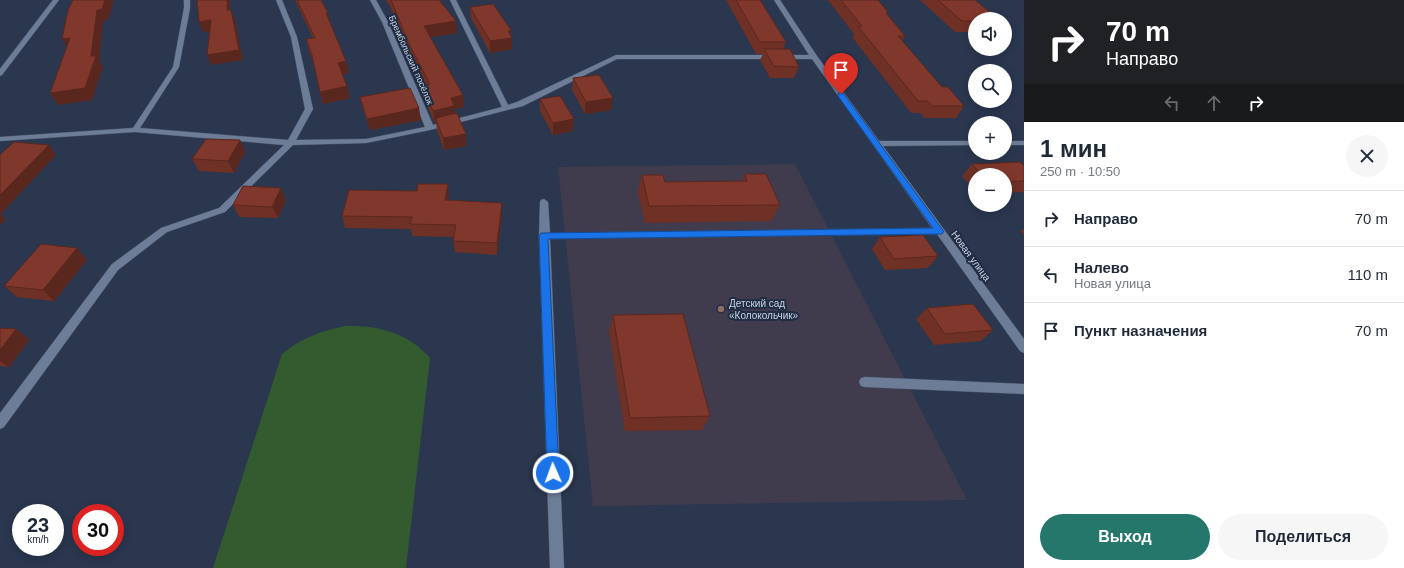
<!DOCTYPE html>
<html lang="ru">
<head>
<meta charset="utf-8">
<style>
  :root { --surface:#fff; --page:#f6f6f7; --text:#1f2937; --muted:#747a83; --line:#e0e1e3; --accent:#25766b }
  body { margin:0; font-family:Helvetica,sans-serif; background:var(--page); color:var(--text); height:100vh; display:flex; flex-direction:column; font-size:15px; white-space:nowrap }
  * { box-sizing:border-box; margin:0 }
  p { font-size:13px; color:var(--muted) }
  .icon { flex:none; width:22px; height:22px; fill:none; stroke:currentColor; stroke-width:2; stroke-linecap:round; stroke-linejoin:round }
  .map { position:relative; flex:1; overflow:hidden }
  .details { display:flex; flex-direction:column; background:var(--surface); width:380px }
  .details>* { flex:none }
  .guide { background:#202124; color:#fff; overflow:hidden }
  .buttons { position:absolute; left:968px; top:12px; display:grid; gap:8px }
  .buttons a { display:grid; place-items:center; width:44px; height:44px; border-radius:50%; background:var(--surface); box-shadow:0 2px 10px #0003; font-size:20px }
  .speed { position:absolute; left:12px; top:504px; display:flex; gap:8px; font-size:20px; font-weight:700; text-align:center }
  .speed>* { display:grid; place-content:center; width:52px; height:52px; border-radius:50%; background:var(--surface); box-shadow:0 2px 10px #0003; line-height:1 }
  .speed small { font-size:10px; font-weight:400 }
  .speed .limit { border:6px solid #d22; background:#fff; color:#111 }
  .pin { position:absolute; display:grid; place-items:center; width:34px; height:34px; color:#fff; margin:-41px -17px; border-radius:50% 50% 50% 0; rotate:-45deg; box-shadow:0 0 4px #0007 }
  .pin .icon { rotate:45deg }
  .me { position:absolute; width:44px; margin:-22px; rotate:358deg; stroke-linejoin:round; filter:drop-shadow(0 0 3px #0008) }
  .turn { display:flex; align-items:center; gap:14px; height:84px; padding:0 16px; font-size:18px }
  .turn .icon { width:52px; height:52px; stroke-width:2.5 }
  .turn b { display:block; font-size:28px; line-height:34px }
  .lanes { display:flex; align-items:center; height:38px; padding:0 16px; background:#0003; justify-content:center; gap:20px; direction:ltr }
  .lanes .off { opacity:.35 }
  .round { display:grid; place-items:center; flex:none; width:42px; height:42px; border-radius:21px; background:var(--page) }
  .overview { display:flex; align-items:center; justify-content:space-between; height:68px; padding:0 16px }
  h1 { font-size:24px; font-weight:800; line-height:30px }
  .action { display:flex; gap:8px; margin-top:auto; padding:8px 16px }
  .action a { flex:1; height:46px; border-radius:24px; background:var(--accent); color:#fff; font-size:16px; font-weight:800; line-height:46px; text-align:center }
  .action a+a { background:var(--page); color:var(--text) }
  ul { padding:0; list-style:none }
  li { display:flex; align-items:center; gap:12px; height:56px; padding:0 16px; border-top:1px solid var(--line) }
  li div { flex:1 }
  li b { display:block; font-size:15px }
  li em { font-style:normal }
  main { display:flex; flex:1; min-height:0 }
  .map>svg:first-child { display:block }
</style>
</head>
<body>
<main>
<div class="map">
<svg width="1024" height="568" viewBox="0 0 1024 568">
  <rect width="100%" height="100%" fill="#2a374f"/>
  <path fill="#403c4e" d="M795,164L967,500L593,506L558,167Z"/>
  <path fill="#345a30" d="M345,326C378,325 407,332 430,358L406,568H213L282,354C301,338 321,331 345,326Z"/>
  <g fill="none" stroke-linecap="round" stroke-linejoin="round">
    <g stroke="#495469" stroke-width="1">
      <path id="minor" d="M53,0H59L2,75L0,76V69Z
        M184,0H190V8L179,67L140,128L288,140L305,109L291,37L276,0H282L297,37L313,109L296,140L366,139L425,127L382,22L370,0H376L388,22L433,125L502,107L450,0H456L508,105L517,102L616,55H809L774,0H780L817,56L879,141H975V145L883,146L1024,339V353L1020,351L937,234L550,239L564,568H550L539,236L540,202L541,200L544,199L548,202L550,233L932,228L812,59H617L523,106L430,130L366,143L293,145L225,212L167,232L118,270L4,427L0,429V413L112,264L161,228L219,208L284,145L135,132L0,141V137L133,128L173,67L184,8Z
        M1005,141H1024V145H1005Z
        M865,377L1024,384V394L865,387L861,386L859,382L861,378Z"/>
    </g>
    <use href="#minor" fill="#6d7d98" fill-rule="evenodd"/>
  </g>
  <path fill="#6f3026" d="M295,0H321L349,73L342,74L347,86L350,98L323,104L320,92L313,62L309,51L306,39L313,38Z
    M386,0H439L457,33L430,37L463,95L464,107L454,109L455,113L466,146L444,150L437,130L436,123H435L423,97L421,86L426,85L412,58L390,6Z
    M726,0H760L786,42L783,49L799,67L794,78H770L760,60L763,54H756Z
    M828,0H878L887,14L905,36L902,41L942,87L964,106L956,118H924L920,113H911L852,37L854,34Z
    M920,0H975V32H955Z
    M470,7L511,30L512,49L490,53L471,18Z
    M573,78L611,110L585,114L572,90Z
    M360,97L421,120L370,130L363,109Z
    M540,99L573,131L553,135L540,111Z
    M240,140L245,152L234,173L199,171L192,159Z
    M972,164L1024,166V192L1005,193V175H975V191L962,176Z
    M745,174L780,205L771,221L645,223L638,192L642,175L665,182L742,181Z
    M449,196L448,200L502,214L497,255L455,252L453,241L454,237L412,236L411,229L345,228L342,216Z
    M286,200L278,218L239,217L233,205Z
    M1024,228V236L1021,231Z
    M880,237L938,256L928,268L885,270L872,249Z
    M87,260L54,301L17,297L4,286Z
    M927,308L993,330L981,341L934,345L916,319Z
    M613,315L710,416L702,430L625,431L609,331Z
    M0,328L16,329L29,340L9,367L0,366Z"/>
  <path fill="#5a271f" d="M105,0H114L108,20L103,21L99,61L103,67L92,100L58,105L50,93L91,56L97,10Z
    M226,0H230V20L227,10Z
    M231,10L235,19L243,60L211,65L207,55Z
    M326,13H328L331,24L328,25Z
    M211,20L215,30L203,32L199,22Z
    M456,21L457,33L425,38L424,26Z
    M511,30V38H512V49L490,53V41L508,31Z
    M70,38V50L62,39Z
    M346,61L349,73L341,74L338,63Z
    M347,86L350,98L323,104L320,92Z
    M463,95L464,107L454,109L455,118H436V123H435L433,111L451,98Z
    M613,98L611,110L585,114L586,102Z
    M419,108L421,120L370,130L367,119Z
    M574,119L573,131L553,135V123Z
    M466,134V146L444,150L443,138Z
    M240,140L245,152L234,173L228,161Z
    M49,145L56,155L1,214L5,219L0,226V195Z
    M448,184L449,196L447,212L445,200Z
    M281,188L286,200L278,218L272,207Z
    M502,203V214L497,255V243Z
    M77,248L87,260L54,301L43,290Z
    M16,329L29,340L9,367L0,361V350Z"/>
  <path fill="#81382c" stroke="#5a271f" d="M73,0H105L102,9L97,10L91,56H96L85,88L50,93L70,38L62,39L68,10Z
    M197,0H227V10H231L239,50L207,55L211,20L199,22Z
    M297,0H321L328,13H326L346,61L338,63L347,86L320,92L312,55L306,39L315,38Z
    M391,0H439L456,21L424,26L463,95L451,98L454,106L433,111L421,86L430,84L410,46Z
    M736,0H760L786,42H760Z
    M841,0H878L888,12L886,13L905,36H898L942,87H948L964,106H932L928,101H918L858,26H862Z
    M938,0H975L998,19H975V21H962Z
    M493,4L511,30L508,31L512,38L490,41L470,7Z
    M764,49H790L799,67L774,66Z
    M599,75L613,98L586,102L573,78Z
    M410,88L419,108L367,119L360,97Z
    M560,96L574,119L553,123L540,99Z
    M457,113L466,134L443,138L436,118Z
    M206,139L240,140L228,161L192,159Z
    M14,142L49,145L0,195V155Z
    M1020,162L1024,166V181L1005,182V175H982L972,164Z
    M745,174H766L780,205L649,206L642,175H663L665,182L747,181Z
    M418,184H448L445,200L502,203L497,243L453,241L456,225L410,224L412,217L342,216L349,190L417,191Z
    M243,186L281,188L272,207L233,205Z
    M923,235L938,256L894,259L880,237Z
    M41,244L77,248L43,290L4,286Z
    M973,304L993,330L945,334L927,308Z
    M683,314L710,416L630,418L613,315Z
    M0,328L16,329L0,350Z"/>
  <path fill="#1a73e8" stroke="#114b97" d="M838,93H843L942,229L944,231L942,234L548,239L559,473L557,477L553,479L549,477L547,473L539,236L541,233L933,228L838,96Z"/>
  <circle fill="#8d6e63" stroke="#202d44" stroke-width="1.5" cx="721" cy="309" r="4"/>
  <g text-anchor="middle" dominant-baseline="central" stroke-width="4" stroke-linejoin="round" paint-order="stroke">
    <g font-size="9" fill="#c9d2e1" stroke="#202d44">
      <text transform="translate(411 60) rotate(66)">Брембольский посёлок</text>
    </g>
    <g font-size="10" fill="#c9d2e1" stroke="#202d44">
      <text transform="translate(971 256) rotate(54)">Новая улица</text>
    </g>
    <g font-size="10" fill="#c9d2e1" stroke="#202d44" text-anchor="start">
      <text x="729" y="303">Детский сад<tspan x="729" dy="12">«Колокольчик»</tspan></text>
    </g>
  </g>
</svg>
<div class="buttons">
<a><svg class="icon" aria-label="sound" viewBox="0 0 24 24"><path d="M4 9h4l5-4v14l-5-4H4zM17 9q2 3 0 6"/></svg></a>
<a><svg class="icon" aria-label="search" viewBox="0 0 24 24"><circle cx="10" cy="10" r="6"/><path d="M15 15l6 6"/></svg></a>
<a>+</a>
<a>−</a>
</div>
<div class="speed"><div>23<small>km/h</small></div><div class="limit">30</div></div>
<div class="pin" style="left:841px;top:94px;background:#d93025"><svg class="icon" aria-label="arrive" viewBox="0 0 24 24"><path d="M6 21V4h12l-3 4 3 4H6"/></svg></div>
<svg class="me" style="left:553px;top:473px" viewBox="-20 -20 40 40"><circle r="17" fill="#1a73e8" stroke="#fff" stroke-width="3"/><path d="M0-11L8 9 0 5-8 9z" fill="#fff"/></svg>
</div>
<section class="details">
<div class="guide">
<div class="turn"><svg class="icon" aria-label="right" viewBox="0 0 24 24"><path d="M7 20v-9h11M14 6l5 5-5 5"/></svg><div><b>70 m</b>Направо</div></div>
<div class="lanes"><svg class="icon off" aria-label="left" viewBox="0 0 24 24"><path d="M17 20v-9H6M10 6l-5 5 5 5"/></svg><svg class="icon off" aria-label="ahead" viewBox="0 0 24 24"><path d="M12 20V5M6 11l6-6 6 6"/></svg><svg class="icon" aria-label="right" viewBox="0 0 24 24"><path d="M7 20v-9h11M14 6l5 5-5 5"/></svg></div>
</div>
<div class="overview"><div><h1>1 мин</h1><p>250 m · 10:50</p></div><a class="round"><svg class="icon" aria-label="close" viewBox="0 0 24 24"><path d="M6 6l12 12M18 6L6 18"/></svg></a></div>
<ul>
<li><svg class="icon" aria-label="right" viewBox="0 0 24 24"><path d="M7 20v-9h11M14 6l5 5-5 5"/></svg><div><b>Направо</b></div><em>70 m</em></li>
<li><svg class="icon" aria-label="left" viewBox="0 0 24 24"><path d="M17 20v-9H6M10 6l-5 5 5 5"/></svg><div><b>Налево</b><p>Новая улица</p></div><em>110 m</em></li>
<li><svg class="icon" aria-label="arrive" viewBox="0 0 24 24"><path d="M6 21V4h12l-3 4 3 4H6"/></svg><div><b>Пункт назначения</b></div><em>70 m</em></li>
</ul>
<div class="action"><a>Выход</a><a>Поделиться</a></div>
</section>
</main>
</body>
</html>
